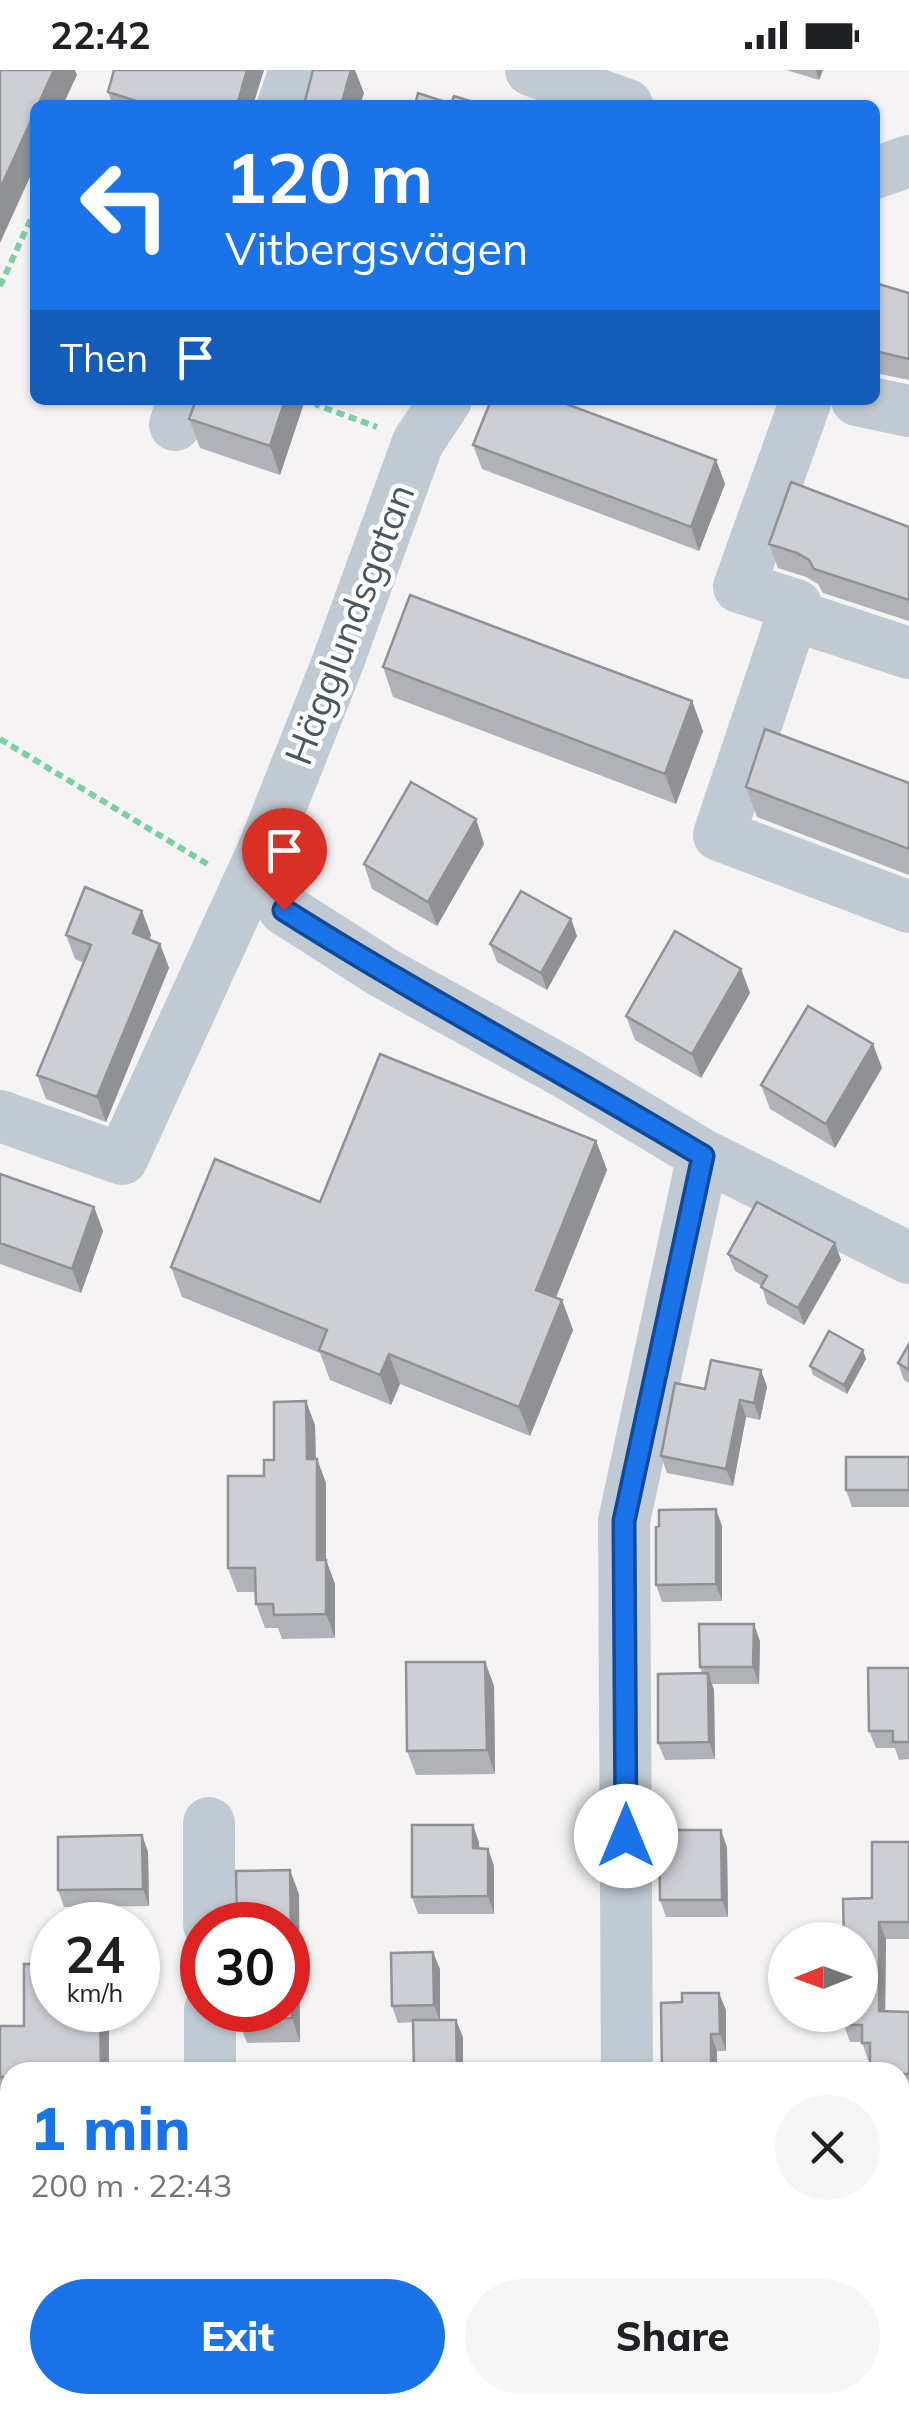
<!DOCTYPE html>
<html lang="en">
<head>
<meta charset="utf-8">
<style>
  :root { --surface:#fff; --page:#f6f6f6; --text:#202124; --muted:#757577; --accent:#1a73e8 }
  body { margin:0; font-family:Mulish,sans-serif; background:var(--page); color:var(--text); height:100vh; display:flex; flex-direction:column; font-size:38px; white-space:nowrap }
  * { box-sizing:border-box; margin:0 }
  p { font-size:32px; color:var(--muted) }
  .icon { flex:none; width:55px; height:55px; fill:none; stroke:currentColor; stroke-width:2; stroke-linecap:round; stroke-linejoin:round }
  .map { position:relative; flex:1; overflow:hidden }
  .side { position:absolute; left:0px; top:1992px; width:910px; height:352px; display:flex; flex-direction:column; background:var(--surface); border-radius:30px 30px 0 0; box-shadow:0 2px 8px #0004 }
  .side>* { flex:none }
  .top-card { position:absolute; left:30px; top:30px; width:850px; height:305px; border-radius:15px; box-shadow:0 2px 8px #0004; background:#1a73e8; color:#fff; overflow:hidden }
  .needle { width:65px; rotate:269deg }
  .fabs { position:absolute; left:768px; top:1852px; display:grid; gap:20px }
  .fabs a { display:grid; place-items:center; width:110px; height:110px; border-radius:50%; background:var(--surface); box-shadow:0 2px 8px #0004; font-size:50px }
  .speed { position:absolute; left:30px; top:1832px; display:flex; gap:20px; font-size:50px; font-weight:700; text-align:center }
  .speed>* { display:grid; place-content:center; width:130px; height:130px; border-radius:50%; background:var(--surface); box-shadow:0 2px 8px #0004; line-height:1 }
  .speed small { font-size:25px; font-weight:400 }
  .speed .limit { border:15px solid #d22; background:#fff; color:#111 }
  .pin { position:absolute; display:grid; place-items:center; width:85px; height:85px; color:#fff; margin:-102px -42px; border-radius:50% 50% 50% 0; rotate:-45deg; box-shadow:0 0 10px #0007 }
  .pin .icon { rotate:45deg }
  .me { position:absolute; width:110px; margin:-55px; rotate:0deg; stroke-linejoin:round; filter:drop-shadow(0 0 8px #0008) }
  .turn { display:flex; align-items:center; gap:35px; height:210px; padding:0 30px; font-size:45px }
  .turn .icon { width:130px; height:130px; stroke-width:2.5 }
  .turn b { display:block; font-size:70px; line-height:85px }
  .then { display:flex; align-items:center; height:95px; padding:0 30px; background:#0003; gap:20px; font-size:38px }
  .round { display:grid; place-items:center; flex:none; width:105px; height:105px; border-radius:52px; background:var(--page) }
  .overview { display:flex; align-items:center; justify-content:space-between; height:170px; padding:0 30px }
  h1 { font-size:60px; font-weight:800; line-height:75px; color:var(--accent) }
  .primary-button { display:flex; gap:20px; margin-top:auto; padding:20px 30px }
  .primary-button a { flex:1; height:115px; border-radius:60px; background:var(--accent); color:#fff; font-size:40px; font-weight:800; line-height:115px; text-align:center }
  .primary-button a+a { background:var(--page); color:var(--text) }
  .status { display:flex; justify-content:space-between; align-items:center; height:70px; padding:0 50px; background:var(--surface); direction:ltr }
  .status svg { height:28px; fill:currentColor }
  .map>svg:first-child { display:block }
</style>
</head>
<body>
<div class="status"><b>22:42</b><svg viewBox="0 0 49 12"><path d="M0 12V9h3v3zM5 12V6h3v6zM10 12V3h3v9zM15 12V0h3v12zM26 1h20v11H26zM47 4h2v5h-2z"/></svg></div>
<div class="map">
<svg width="909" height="2343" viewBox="0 0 909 2343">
  <rect width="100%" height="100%" fill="#f5f3f3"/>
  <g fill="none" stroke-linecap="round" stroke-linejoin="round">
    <path stroke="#7ad0a6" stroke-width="6" stroke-dasharray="8 5" stroke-linecap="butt" d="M0,216L35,140
      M318,330L317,335L377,357
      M0,669L209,795
      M900,2075L909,2076"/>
    <path stroke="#c1cad2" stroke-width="52" d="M531,0L627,35
      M283,35L295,0
      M875,103L909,91
      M446,330L418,372L336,597L262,783L284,839L384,903L566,1003L703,1085L909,1188
      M806,330L739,517L796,535L719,765L909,837
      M857,330L909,341
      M175,355L183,330
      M793,545L909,583
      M0,1046L122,1089L262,783
      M209,1753V1855
      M210,1940V2002
      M627,2002L624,1451L703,1085
      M0,2100L10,2096
      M216,2335L217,2343
      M634,2335V2343"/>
  </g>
  <path fill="#b0b2b7" d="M114,0H264L253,35H113L108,22Z
    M786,0H823L819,10Z
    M875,213L909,223V310L875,303Z
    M305,330L280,405L200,378L189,349Z
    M473,375L716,390L725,414L699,481L482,399Z
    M909,457V551L823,523L818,514L806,507L778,498L769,474Z
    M383,597L692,631L703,661L676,734L393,627Z
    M909,713V805L757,747L746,717Z
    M476,749L484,774L437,856L372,819L364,794Z
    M142,841L151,865L149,870L160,874L169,898L106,1052L46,1029L37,1005L84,893L75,889L66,865Z
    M571,849L577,866L547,920L497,892L490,874Z
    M741,899L750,923L701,1008L635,970L626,946Z
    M882,998L835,1078L770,1039L761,1015Z
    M596,1071L607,1100L555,1228L562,1230L573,1260L530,1366L400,1314L391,1335L330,1310L320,1283L182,1227L171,1197L320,1132Z
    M0,1104L94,1137L103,1161L81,1223L0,1194Z
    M835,1173L841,1190L804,1255L767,1234L762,1216L735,1201L728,1184Z
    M909,1274V1313L904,1310L898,1293Z
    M863,1280L866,1289L847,1324L813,1305L810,1296Z
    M761,1300L767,1317L760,1350L746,1347L733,1416L667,1403L661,1386L705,1319Z
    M315,1355L316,1389H317L326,1413V1490L335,1514V1568L282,1569L278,1558H265L256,1534V1522H237L228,1498L264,1406L274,1390Z
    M909,1387V1437H852L846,1420Z
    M722,1456V1531L662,1532L656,1515Z
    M760,1571L759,1614H712L714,1620L715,1689L665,1690L658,1673L702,1603L700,1597Z
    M485,1592L494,1616L495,1704L416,1705L407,1681Z
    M909,1598V1689L899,1690L895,1678H876L869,1661Z
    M142,1765L148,1782L149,1836L64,1837L58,1820Z
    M479,1772V1778L488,1779L494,1796V1844H418L412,1827Z
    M909,1772V1869H886L885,1941L909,1942V2021H900V2002L868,1990L862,1972H850L844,1955L872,1828Z
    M727,1777L728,1847H666L660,1830Z
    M299,1824L300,1972L247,1973L238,1949Z
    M440,1899V1950L463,1967L413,1952L398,1953L392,1936Z
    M52,1940H109V2002H10V2031H0V1956H24Z
    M726,1940V1981H717V2002H662Z
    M900,2122H909V2231H900Z
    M15,2335H99V2341H90Z"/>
  <path fill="#909195" d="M54,0H75L77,5L63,35H38Z
    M247,0H264L253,35H237Z
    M351,0H355L364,23L360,35H341Z
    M816,0H823L819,10Z
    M35,42V96L0,173V119Z
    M285,330H305L280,405L270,376Z
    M716,390L725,414L699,481L691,457Z
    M692,631L703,661L676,734L665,704Z
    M476,749L484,774L437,856L428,832Z
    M142,841L151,865L142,887L133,863Z
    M571,849L577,866L547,920L541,903Z
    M160,874L169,898L106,1052L97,1027Z
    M741,899L750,923L701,1008L692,984Z
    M873,974L882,998L835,1078L826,1054Z
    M596,1071L607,1100L547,1250L536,1220Z
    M94,1137L103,1161L81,1223L72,1199Z
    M835,1173L841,1190L804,1255L798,1238Z
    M562,1230L573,1260L530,1366L519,1337Z
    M863,1280L866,1289L847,1324L844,1315Z
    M389,1284L400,1314L391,1335L380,1305Z
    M761,1300L767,1317L760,1350L754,1333Z
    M740,1330L746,1347L733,1416L726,1399Z
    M306,1331L315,1355L316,1413L307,1389Z
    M317,1389L326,1413V1514L317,1490Z
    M716,1439L722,1456V1531L716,1514Z
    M326,1490L335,1514V1568L326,1544Z
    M754,1554L760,1571L759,1614L753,1597Z
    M485,1592L494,1616L495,1704L487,1680Z
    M708,1603L714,1620L715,1689L709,1672Z
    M473,1755L479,1772L480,1796L473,1778Z
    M721,1760L727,1777L728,1847L722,1830Z
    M142,1765L148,1782L149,1836L143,1819Z
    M488,1779L494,1796V1844L488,1826Z
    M290,1800L299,1824L300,1972L292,1948Z
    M879,1852L886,1869L885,1958L879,1941Z
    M433,1882L440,1899V1952L434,1935Z
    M719,1923L726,1940V1981L720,1964Z
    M100,1940H109V2002H101Z
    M456,1950L463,1967V2002H457Z
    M711,1964L717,1981V2002H711Z
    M304,2335H310V2343H304Z
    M724,2335H730V2343H724Z"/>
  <path fill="#cdcfd5" stroke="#909195" stroke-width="2.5" d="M0,0H54L38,35H35V42L0,119Z
    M114,0H247L237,35H149L108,22Z
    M313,0H351L341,35H304Z
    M418,23L451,34L454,26L483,35H415Z
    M875,213L909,223V289L875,281Z
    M196,330H285L270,376L189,349Z
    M491,330H556L716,390L691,457L473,375Z
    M791,412L909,457V530L814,499L809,490L797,483L769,474Z
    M410,525L692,631L665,704L383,597Z
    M765,659L909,713V779L746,717Z
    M411,712L476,749L428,832L364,794Z
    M85,817L142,841L133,863L160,874L97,1027L37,1005L91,875L66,865Z
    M521,821L571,849L541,903L490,874Z
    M675,861L741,899L692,984L626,946Z
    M808,936L873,974L826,1054L761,1015Z
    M380,984L596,1071L536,1220L562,1230L519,1337L389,1284L380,1305L319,1280L327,1260L171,1197L215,1089L320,1132Z
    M0,1104L94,1137L72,1199L0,1173Z
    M757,1132L835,1173L798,1238L761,1217L767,1206L728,1184Z
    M829,1261L863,1280L844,1315L810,1296Z
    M909,1274V1300L898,1293Z
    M711,1290L761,1300L754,1333L740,1330L726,1399L661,1386L675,1313L705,1319Z
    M306,1331L307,1389H317V1490H326V1544L274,1545L273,1534H256L255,1498H228V1406H264V1390H274V1332Z
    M846,1387H909V1420H846Z
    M716,1439V1514L656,1515V1457L659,1456V1440Z
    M699,1554H754L753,1597H700Z
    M406,1592H485L487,1680L407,1681Z
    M868,1598H909V1672H893V1661H869Z
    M708,1603L709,1672L658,1673V1604Z
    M412,1755H473V1778L488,1779V1826L412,1827Z
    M659,1760H721L722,1830H660Z
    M142,1765L143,1819L58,1820V1767Z
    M872,1772H909V1852H879V1941L909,1942V2004H900V2002H870V1973H862V1955H844V1945H860V1870H844L843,1829L872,1828Z
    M290,1800L292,1948L238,1949V1940H288V1855H237L236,1801Z
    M433,1882L434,1935L392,1936L391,1883Z
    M24,1894H52V1940H100L101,2002H10V2007H0V1956H24Z
    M682,1923H719L720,1964H711V2002H662L661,1933L682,1932Z
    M413,1950H456L457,2002H414Z
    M900,2122H909V2214H900Z
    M900,2293H909V2343H885L886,2335H900Z
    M15,2335H85V2343H16Z
    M246,2335H304V2343H246Z
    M666,2335H724V2343H666Z"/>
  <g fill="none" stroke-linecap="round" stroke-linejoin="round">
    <g stroke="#114b97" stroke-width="25">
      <path id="route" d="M284,840C421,927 564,1002 703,1086L624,1451L626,1766"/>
    </g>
    <use href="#route" stroke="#1a73e8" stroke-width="18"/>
  </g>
  <g text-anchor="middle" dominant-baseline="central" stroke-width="9" stroke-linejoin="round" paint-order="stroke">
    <g font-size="38" fill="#4a5661" stroke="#fff">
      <text transform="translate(349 554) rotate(-69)">Hägglundsgatan</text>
    </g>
  </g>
</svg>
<div class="fabs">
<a><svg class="needle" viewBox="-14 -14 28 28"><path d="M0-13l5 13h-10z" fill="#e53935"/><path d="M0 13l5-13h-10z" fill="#757577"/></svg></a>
</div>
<div class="speed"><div>24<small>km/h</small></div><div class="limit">30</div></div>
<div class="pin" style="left:284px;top:840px;background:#d93025"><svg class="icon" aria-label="arrive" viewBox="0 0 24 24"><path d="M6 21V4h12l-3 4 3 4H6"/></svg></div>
<svg class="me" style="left:626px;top:1766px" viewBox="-20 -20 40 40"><circle r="19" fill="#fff"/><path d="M0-13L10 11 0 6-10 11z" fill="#1a73e8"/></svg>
<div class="top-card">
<div class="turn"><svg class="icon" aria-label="left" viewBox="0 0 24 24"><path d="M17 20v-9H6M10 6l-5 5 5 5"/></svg><div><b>120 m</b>Vitbergsvägen</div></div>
<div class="then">Then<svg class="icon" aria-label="arrive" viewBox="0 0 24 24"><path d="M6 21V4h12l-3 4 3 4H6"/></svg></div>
</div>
<section class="side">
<div class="overview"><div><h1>1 min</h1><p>200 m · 22:43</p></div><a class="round"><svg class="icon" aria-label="close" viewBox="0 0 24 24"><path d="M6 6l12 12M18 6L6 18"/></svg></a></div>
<div class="primary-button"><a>Exit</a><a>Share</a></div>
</section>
</div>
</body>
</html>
